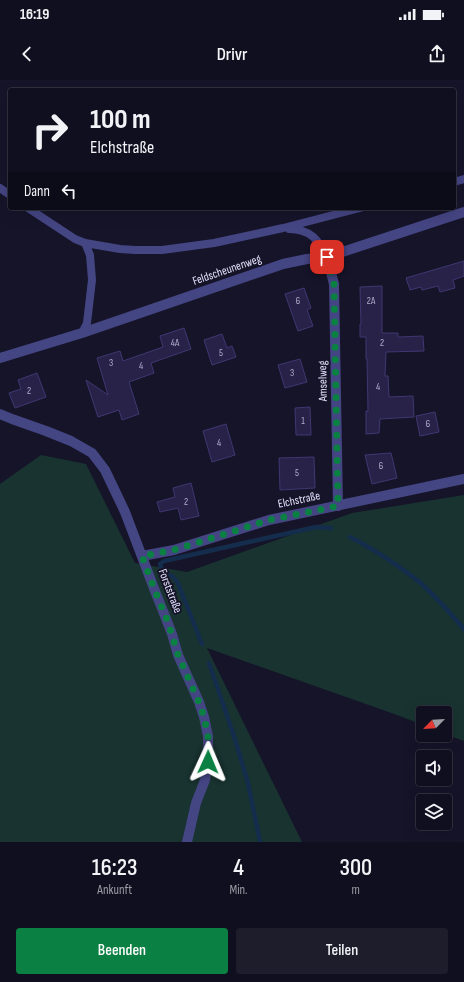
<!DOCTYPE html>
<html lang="de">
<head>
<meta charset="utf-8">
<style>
  :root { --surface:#100f1f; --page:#1e1d2c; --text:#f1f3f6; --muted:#9c9ca4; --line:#302f3d; --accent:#0b8043 }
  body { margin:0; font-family:"Sofia Sans Condensed",sans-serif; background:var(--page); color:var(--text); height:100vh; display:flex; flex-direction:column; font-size:15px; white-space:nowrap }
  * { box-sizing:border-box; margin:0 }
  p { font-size:13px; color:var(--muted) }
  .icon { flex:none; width:22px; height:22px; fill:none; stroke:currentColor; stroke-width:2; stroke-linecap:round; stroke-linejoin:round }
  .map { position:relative; height:762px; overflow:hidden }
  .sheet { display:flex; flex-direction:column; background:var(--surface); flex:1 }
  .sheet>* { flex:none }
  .top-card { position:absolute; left:8px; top:8px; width:448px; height:122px; border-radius:4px; box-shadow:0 4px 16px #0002,0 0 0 1px var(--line); background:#100f1f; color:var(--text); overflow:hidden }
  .needle { width:26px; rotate:246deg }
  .fabs { position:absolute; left:416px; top:626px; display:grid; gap:8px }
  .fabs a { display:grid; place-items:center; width:36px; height:36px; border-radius:4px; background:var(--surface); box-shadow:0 4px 16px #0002,0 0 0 1px var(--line); font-size:20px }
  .pin { position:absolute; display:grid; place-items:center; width:34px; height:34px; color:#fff; margin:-17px; border-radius:8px; box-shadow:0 2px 6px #0006 }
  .me { position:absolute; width:44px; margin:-22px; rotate:1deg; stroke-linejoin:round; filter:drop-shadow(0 0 3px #0008) }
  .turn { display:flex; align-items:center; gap:14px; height:84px; padding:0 16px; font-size:18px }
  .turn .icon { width:52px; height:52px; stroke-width:2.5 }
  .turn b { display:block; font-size:28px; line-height:34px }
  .then { display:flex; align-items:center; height:38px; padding:0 16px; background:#0003; gap:8px; font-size:15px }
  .eta { display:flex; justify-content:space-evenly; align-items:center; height:68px; text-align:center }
  .eta b { font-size:24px; font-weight:600; line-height:28px }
  .primary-button { display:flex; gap:8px; margin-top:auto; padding:8px 16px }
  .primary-button a { flex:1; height:46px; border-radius:4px; background:var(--accent); color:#fff; font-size:16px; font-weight:600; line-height:46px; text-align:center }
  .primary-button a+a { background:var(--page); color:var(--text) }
  .status { display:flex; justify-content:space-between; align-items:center; height:28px; padding:0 20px; background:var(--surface); direction:ltr }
  .status svg { height:11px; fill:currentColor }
  header { display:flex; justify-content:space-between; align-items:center; height:52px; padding:0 16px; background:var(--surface); font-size:18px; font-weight:600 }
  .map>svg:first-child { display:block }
</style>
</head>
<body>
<div class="status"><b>16:19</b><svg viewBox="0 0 49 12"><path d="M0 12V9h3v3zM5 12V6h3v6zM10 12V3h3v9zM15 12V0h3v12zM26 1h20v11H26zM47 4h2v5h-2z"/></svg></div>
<header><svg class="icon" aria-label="back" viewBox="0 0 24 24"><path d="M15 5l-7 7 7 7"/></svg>Drivr<svg class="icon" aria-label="share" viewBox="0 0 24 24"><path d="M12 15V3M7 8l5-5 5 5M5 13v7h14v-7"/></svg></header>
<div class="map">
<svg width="464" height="762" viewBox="0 0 464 762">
  <rect width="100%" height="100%" fill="#161429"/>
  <path fill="#183330" d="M41,375L86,384L135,483L187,492L352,433L464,415V661L445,654V633H423V645L397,635L207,568L302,762H0V404Z"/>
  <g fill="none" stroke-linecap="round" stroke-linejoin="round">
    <path stroke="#152d4c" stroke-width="4.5" d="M350,457C374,469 396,484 417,500C434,514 449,532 464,549
      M202,564L179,506C178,503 177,501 175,499C170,493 161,492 160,484L164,481L316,447L331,448
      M209,583L234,656L248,703L260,762"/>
  </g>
  <path fill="#282248" stroke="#3f3772" d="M464,181V196L453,200L455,208L440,212L438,206L422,210L421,207L410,210L406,198Z
    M382,206V253H398V257L423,256L424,271L386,272L385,296H388L389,317L413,316L414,337L380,339L379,353L366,354V331H368L367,279H366V257H360V244H361L360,207Z
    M304,208L311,228L307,230L313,246L298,251L285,214Z
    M184,248L191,269L151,283L154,293L129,302L139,334L122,340L119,330L98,337L86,300L108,315L97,278L120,271L123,281L163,267L160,256Z
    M222,254L227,268L232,266L236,277L212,285L204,260Z
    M300,279L307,302L285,308L278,285Z
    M37,293L46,317L15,328L9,313L21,309L18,300Z
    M310,327L311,355H296L295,328Z
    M435,332L439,352L420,356L416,336Z
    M226,344L235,375L212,382L203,351Z
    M391,373L397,398L372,404L365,375Z
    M314,377L315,408L280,410L279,378Z
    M191,403L199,436L181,440L178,428L160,432L157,422L175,417L173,408Z"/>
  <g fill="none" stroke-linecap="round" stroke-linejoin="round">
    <path stroke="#444583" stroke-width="8" d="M454,102L464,99
      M0,108L10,115
      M28,128L75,159L85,163L120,169L135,170H162L214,163L283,148L360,128
      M289,149C310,149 319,160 327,177
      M82,253L87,243L92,200L90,175L85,163"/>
    <path stroke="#444583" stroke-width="10" d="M327,177L334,204L338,426
      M0,278L82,253L283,184L307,179L327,177L464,132
      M0,334L12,339L46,351L71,361L92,373L105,390L125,432L155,511L163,531L172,554L178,575L199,622L204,637L208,656V682L205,700L196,723L187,762
      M142,476L174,470L269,440L464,399"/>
  </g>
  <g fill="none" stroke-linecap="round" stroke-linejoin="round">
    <path stroke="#0b8043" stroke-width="7" stroke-dasharray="0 12.6" d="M208,682V656L204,637L199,622L178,575L168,542L155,511L142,476L174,470L269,440L338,426L334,204L327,177"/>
  </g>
  <g text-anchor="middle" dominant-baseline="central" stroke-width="4" stroke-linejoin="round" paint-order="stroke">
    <g font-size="10" fill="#b3b0cf">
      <text x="298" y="221">6</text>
      <text x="371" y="221">2A</text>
      <text x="175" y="263">4A</text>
      <text x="382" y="263">2</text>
      <text x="221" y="273">5</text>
      <text x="111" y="283">3</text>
      <text x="141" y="286">4</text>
      <text x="292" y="293">3</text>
      <text x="378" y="307">4</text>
      <text x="29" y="311">2</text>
      <text x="303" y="341">1</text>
      <text x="428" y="344">6</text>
      <text x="219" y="363">4</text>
      <text x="381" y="386">6</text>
      <text x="297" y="393">5</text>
      <text x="186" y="422">2</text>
    </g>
    <g font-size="12" fill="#e1e0fc" stroke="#161429">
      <text transform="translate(227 190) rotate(-19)">Feldscheunenweg</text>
      <text transform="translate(323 301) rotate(-91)">Amselweg</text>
      <text transform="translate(299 420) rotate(-12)">Elchstraße</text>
      <text transform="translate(170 511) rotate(69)">Forststraße</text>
    </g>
  </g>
</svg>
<div class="fabs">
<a><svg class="needle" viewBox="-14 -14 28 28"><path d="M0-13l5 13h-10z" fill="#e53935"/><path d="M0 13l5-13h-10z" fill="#9c9ca4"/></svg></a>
<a><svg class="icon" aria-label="sound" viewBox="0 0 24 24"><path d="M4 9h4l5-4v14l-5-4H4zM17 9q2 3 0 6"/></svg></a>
<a><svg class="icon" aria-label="layers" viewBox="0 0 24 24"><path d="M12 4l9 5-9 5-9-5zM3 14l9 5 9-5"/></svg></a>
</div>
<div class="pin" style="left:327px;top:177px;background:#d93025"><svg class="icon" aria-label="arrive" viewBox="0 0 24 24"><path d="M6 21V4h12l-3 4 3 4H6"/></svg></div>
<svg class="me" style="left:208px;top:682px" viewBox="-20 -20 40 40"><path d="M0-17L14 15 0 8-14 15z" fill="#0b8043" stroke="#fff" stroke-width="4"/></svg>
<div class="top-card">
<div class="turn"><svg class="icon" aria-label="right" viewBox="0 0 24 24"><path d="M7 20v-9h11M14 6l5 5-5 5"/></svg><div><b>100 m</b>Elchstraße</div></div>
<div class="then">Dann<svg class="icon" aria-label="left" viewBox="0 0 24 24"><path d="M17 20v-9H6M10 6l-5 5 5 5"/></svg></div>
</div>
</div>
<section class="sheet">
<div class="eta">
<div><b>16:23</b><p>Ankunft</p></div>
<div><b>4</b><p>Min.</p></div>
<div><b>300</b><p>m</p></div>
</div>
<div class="primary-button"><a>Beenden</a><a>Teilen</a></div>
</section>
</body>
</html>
